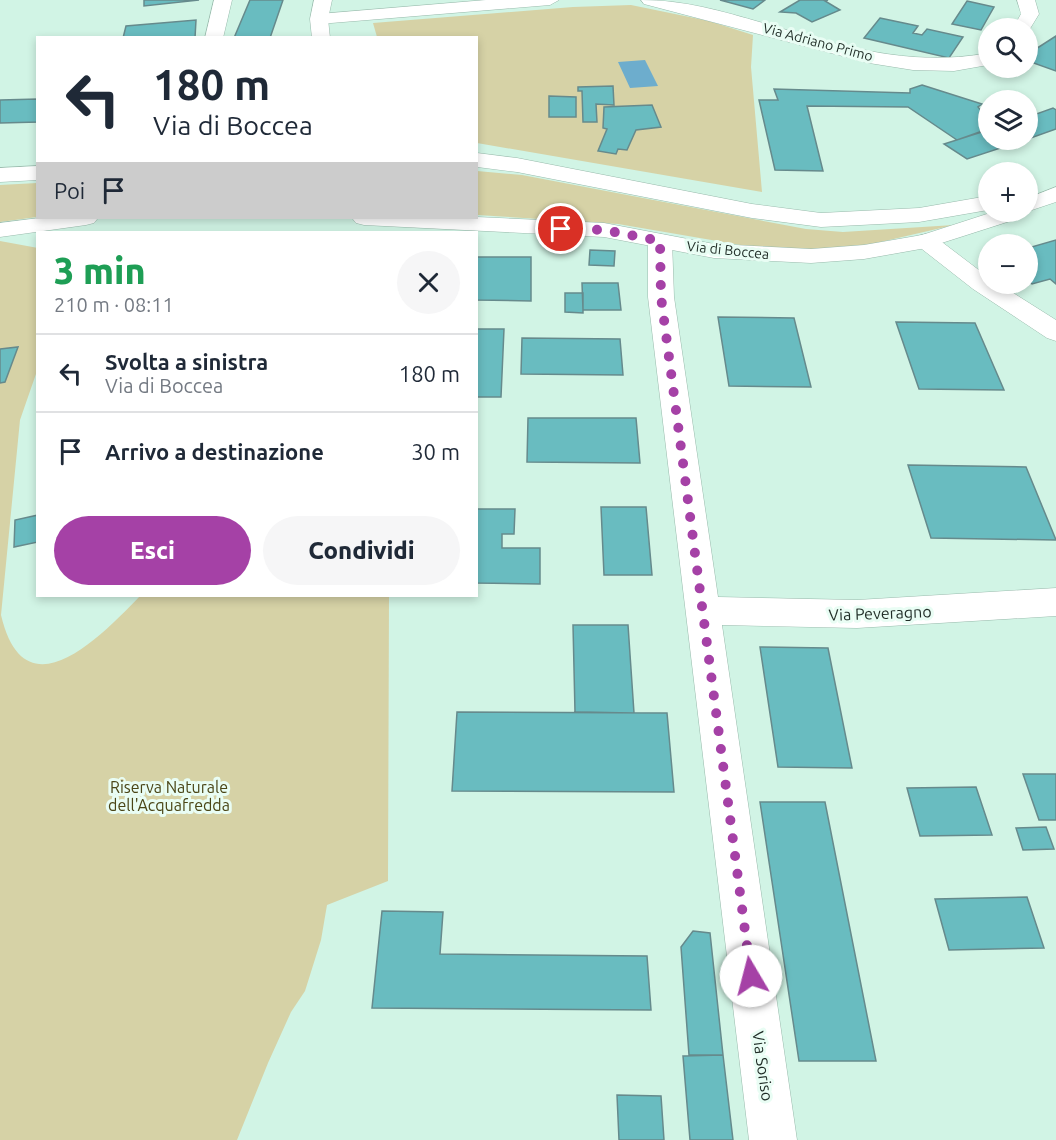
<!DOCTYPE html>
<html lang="it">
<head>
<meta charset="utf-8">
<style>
  :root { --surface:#fff; --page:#f6f6f7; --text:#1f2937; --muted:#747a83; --line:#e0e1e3; --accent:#a541a6 }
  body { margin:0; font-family:Ubuntu,sans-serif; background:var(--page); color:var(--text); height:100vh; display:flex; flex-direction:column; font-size:22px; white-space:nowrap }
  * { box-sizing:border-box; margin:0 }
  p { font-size:20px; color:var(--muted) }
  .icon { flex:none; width:33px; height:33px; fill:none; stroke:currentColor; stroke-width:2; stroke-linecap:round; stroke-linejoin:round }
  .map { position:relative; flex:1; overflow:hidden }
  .side { position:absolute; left:36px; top:231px; width:442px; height:366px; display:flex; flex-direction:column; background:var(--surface); border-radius:0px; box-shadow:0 3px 9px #0003 }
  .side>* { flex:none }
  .banner { position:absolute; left:36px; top:36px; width:442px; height:183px; border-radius:0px; box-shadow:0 3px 9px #0003; background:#fff; color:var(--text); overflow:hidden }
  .controls { position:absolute; left:978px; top:18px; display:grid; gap:12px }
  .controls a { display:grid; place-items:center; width:60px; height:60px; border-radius:50%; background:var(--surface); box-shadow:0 3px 9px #0003; font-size:30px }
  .pin { position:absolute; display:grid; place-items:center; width:51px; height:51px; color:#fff; margin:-26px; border:3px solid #fff; border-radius:50%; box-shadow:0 2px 6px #0007 }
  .me { position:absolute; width:66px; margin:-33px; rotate:352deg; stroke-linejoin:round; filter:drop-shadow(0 0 4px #0008) }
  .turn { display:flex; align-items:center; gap:21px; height:126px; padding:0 18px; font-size:27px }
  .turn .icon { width:78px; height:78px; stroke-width:2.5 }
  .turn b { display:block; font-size:42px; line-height:51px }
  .then { display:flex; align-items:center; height:57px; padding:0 18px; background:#0003; gap:12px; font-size:22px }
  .round { display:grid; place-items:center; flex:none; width:63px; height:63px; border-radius:32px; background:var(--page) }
  .overview { display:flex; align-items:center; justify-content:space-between; height:102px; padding:0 18px }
  h1 { font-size:36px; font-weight:800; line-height:45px; color:#1e9e55 }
  .primary-button { display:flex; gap:12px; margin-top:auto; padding:12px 18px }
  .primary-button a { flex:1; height:69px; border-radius:36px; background:var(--accent); color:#fff; font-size:24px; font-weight:800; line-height:69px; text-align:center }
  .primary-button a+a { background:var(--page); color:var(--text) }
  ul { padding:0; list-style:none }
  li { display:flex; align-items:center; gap:18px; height:78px; padding:0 18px; border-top:2px solid var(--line) }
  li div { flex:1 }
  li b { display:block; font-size:22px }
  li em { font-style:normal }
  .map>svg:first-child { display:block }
</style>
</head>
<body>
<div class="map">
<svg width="1056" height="1140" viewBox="0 0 1056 1140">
  <rect width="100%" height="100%" fill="#d1f4e5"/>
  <path fill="#d6d2a6" d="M631,5L709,21L753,35L751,67L762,192L477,143V38L377,37L373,23L573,7Z
    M477,171L522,175L806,229L843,232L954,225L872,244L822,249H764L618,224L477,215Z
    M37,183V217L0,222V185Z
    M0,241L38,248L37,371L20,420L1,615C25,717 102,635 140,596H389L388,881L327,905L321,940L305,991L291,1012L268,1063L237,1140H0Z"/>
  <path fill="#6dadcd" d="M645,60L658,86L630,88L618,62Z"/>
  <path fill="#69bcc0" stroke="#668a8c" stroke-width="1.5" d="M144,0H199L144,6Z
    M250,0H283L270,38H234Z
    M720,0H765L753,9Z
    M800,0H828L825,1L840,10L812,22L796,13L780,12Z
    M967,1L994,7L981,30L952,24Z
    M880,18L918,26L913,33L922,35L927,29L963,37L949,58L864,38Z
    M196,20L195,38H123L126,26Z
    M1056,36V71L1028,61V54Z
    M922,85L982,104L978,107L988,119V129L957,140L908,107L807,106L823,171L775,170L759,100H778L774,89L910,93V89Z
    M613,86L614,105L596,104L597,122H583L582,91H578V87Z
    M549,96L576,97V117H549Z
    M38,99V122L0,123V100Z
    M652,105L661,127L636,130L627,150L618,149L616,154L598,151L607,129L603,128L604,107Z
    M1053,108L1056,110V129L1028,139V117Z
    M988,130V140H1025L967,159L944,144Z
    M1056,240V284L1050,279L1032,284L1028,280V248Z
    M590,250L615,251L614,266L589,265Z
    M477,257H531V301L477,300Z
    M582,283H618L621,310H583Z
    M565,293H583V313L565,312Z
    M718,317L794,318L811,387L729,386Z
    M896,322L975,323L1004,390L919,389Z
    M477,329H504L501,397H477Z
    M522,338L620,339L623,375L521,374Z
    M18,347L5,382L0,383V349Z
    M528,418H636L640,463L527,462Z
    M908,465L1026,467L1056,540L931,538Z
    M601,507H646L652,575H604Z
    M477,509H515L514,534H502V548H540V584L477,583Z
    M38,515V542L14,547L15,520Z
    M573,625H628L634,713L575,712Z
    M760,647L828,648L852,768L778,767Z
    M457,712L667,713L674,792L452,791Z
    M1023,774H1056V820H1039Z
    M976,787L992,835L920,836L907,788Z
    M760,802H825L876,1061H799Z
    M1046,827L1054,849L1023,850L1016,828Z
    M1027,897L1044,948L949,950L935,899Z
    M382,911L443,912L440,954L647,956L651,1010L372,1008Z
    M693,931L710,933L723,1055H689L681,947Z
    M723,1055L733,1140H690L683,1056Z
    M617,1095L661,1096L664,1140H619Z"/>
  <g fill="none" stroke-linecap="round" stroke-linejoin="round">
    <g stroke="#99baac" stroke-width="1">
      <path id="minor" d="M214,0H232L223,38H205Z
        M486,0H559L550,5L319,24L310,19L319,14Z
        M641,0C685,0 721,11 763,23C838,45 909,68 988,53V65L954,71L913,70L869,63L644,4Z
        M1017,0H1035L1039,14L1028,32V28H1013L1021,14Z
        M660,234L668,236L672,241L674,297L718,597L857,600L1056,588V616L857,628L722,625L797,1140H749L648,297V241L652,236Z
        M926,234L934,236L988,277V284H999L1056,320V341L1047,338L973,289L918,246L914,241L918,236Z"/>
    </g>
    <g stroke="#99baac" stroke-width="1">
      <path id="major" d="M314,0H332L328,19L330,38H312L310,19Z
        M477,153L517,158L752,204L821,213L919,208L988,196V210L919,222L821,227L752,218L517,172L477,167Z
        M38,166V180L0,182V168Z
        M1056,187V202L1026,212L1023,217L926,248L864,259L811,263L714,258L604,237L364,225L356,223L352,218L477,217L604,223L714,244L811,249L864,245L922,235L993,212H1028V198Z
        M39,218H98L94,223L86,225L0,237V223Z"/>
    </g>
    <use href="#minor" fill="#fff" fill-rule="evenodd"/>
    <use href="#major" fill="#fff" fill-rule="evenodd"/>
  </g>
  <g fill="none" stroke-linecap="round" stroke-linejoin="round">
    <path stroke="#a541a6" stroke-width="10" stroke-dasharray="0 18" d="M561,229L604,230L660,241L661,297L751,976"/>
  </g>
  <g text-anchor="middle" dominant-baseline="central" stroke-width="6" stroke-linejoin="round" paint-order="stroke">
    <g font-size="14" fill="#1f2c26" stroke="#e9fdf4">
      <text transform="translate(818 42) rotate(15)">Via Adriano Primo</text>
      <text transform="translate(728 250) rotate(6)">Via di Boccea</text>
    </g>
    <g font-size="16" fill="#1f2c26" stroke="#e9fdf4">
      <text transform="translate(880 613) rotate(-2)">Via Peveragno</text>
      <text transform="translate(763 1066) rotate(82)">Via Soriso</text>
    </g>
    <g font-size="16" fill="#4a4516" stroke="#e9fdf4">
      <text x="169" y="787">Riserva Naturale<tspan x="169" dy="18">dell'Acquafredda</tspan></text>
    </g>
  </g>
</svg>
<div class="controls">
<a><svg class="icon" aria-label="search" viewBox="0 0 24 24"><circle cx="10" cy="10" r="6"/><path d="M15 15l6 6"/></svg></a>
<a><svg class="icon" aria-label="layers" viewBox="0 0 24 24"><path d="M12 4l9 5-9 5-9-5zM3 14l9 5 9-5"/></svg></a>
<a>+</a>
<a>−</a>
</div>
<div class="pin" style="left:561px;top:229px;background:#d93025"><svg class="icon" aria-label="arrive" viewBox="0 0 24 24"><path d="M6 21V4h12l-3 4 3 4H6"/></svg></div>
<svg class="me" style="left:751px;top:976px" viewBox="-20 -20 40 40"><circle r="19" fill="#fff"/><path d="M0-13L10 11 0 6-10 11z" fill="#a541a6"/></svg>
<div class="banner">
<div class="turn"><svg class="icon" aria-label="left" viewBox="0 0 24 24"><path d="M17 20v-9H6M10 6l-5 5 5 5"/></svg><div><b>180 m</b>Via di Boccea</div></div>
<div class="then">Poi<svg class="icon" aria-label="arrive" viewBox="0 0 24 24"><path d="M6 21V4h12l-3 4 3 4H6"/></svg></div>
</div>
<section class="side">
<div class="overview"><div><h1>3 min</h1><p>210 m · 08:11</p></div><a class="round"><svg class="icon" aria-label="close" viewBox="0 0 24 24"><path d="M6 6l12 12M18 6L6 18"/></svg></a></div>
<ul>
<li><svg class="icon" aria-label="left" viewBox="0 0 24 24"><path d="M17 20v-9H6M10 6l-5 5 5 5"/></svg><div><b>Svolta a sinistra</b><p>Via di Boccea</p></div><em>180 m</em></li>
<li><svg class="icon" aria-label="arrive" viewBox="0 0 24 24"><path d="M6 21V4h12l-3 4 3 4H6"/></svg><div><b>Arrivo a destinazione</b></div><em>30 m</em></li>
</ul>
<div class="primary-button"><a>Esci</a><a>Condividi</a></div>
</section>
</div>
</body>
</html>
